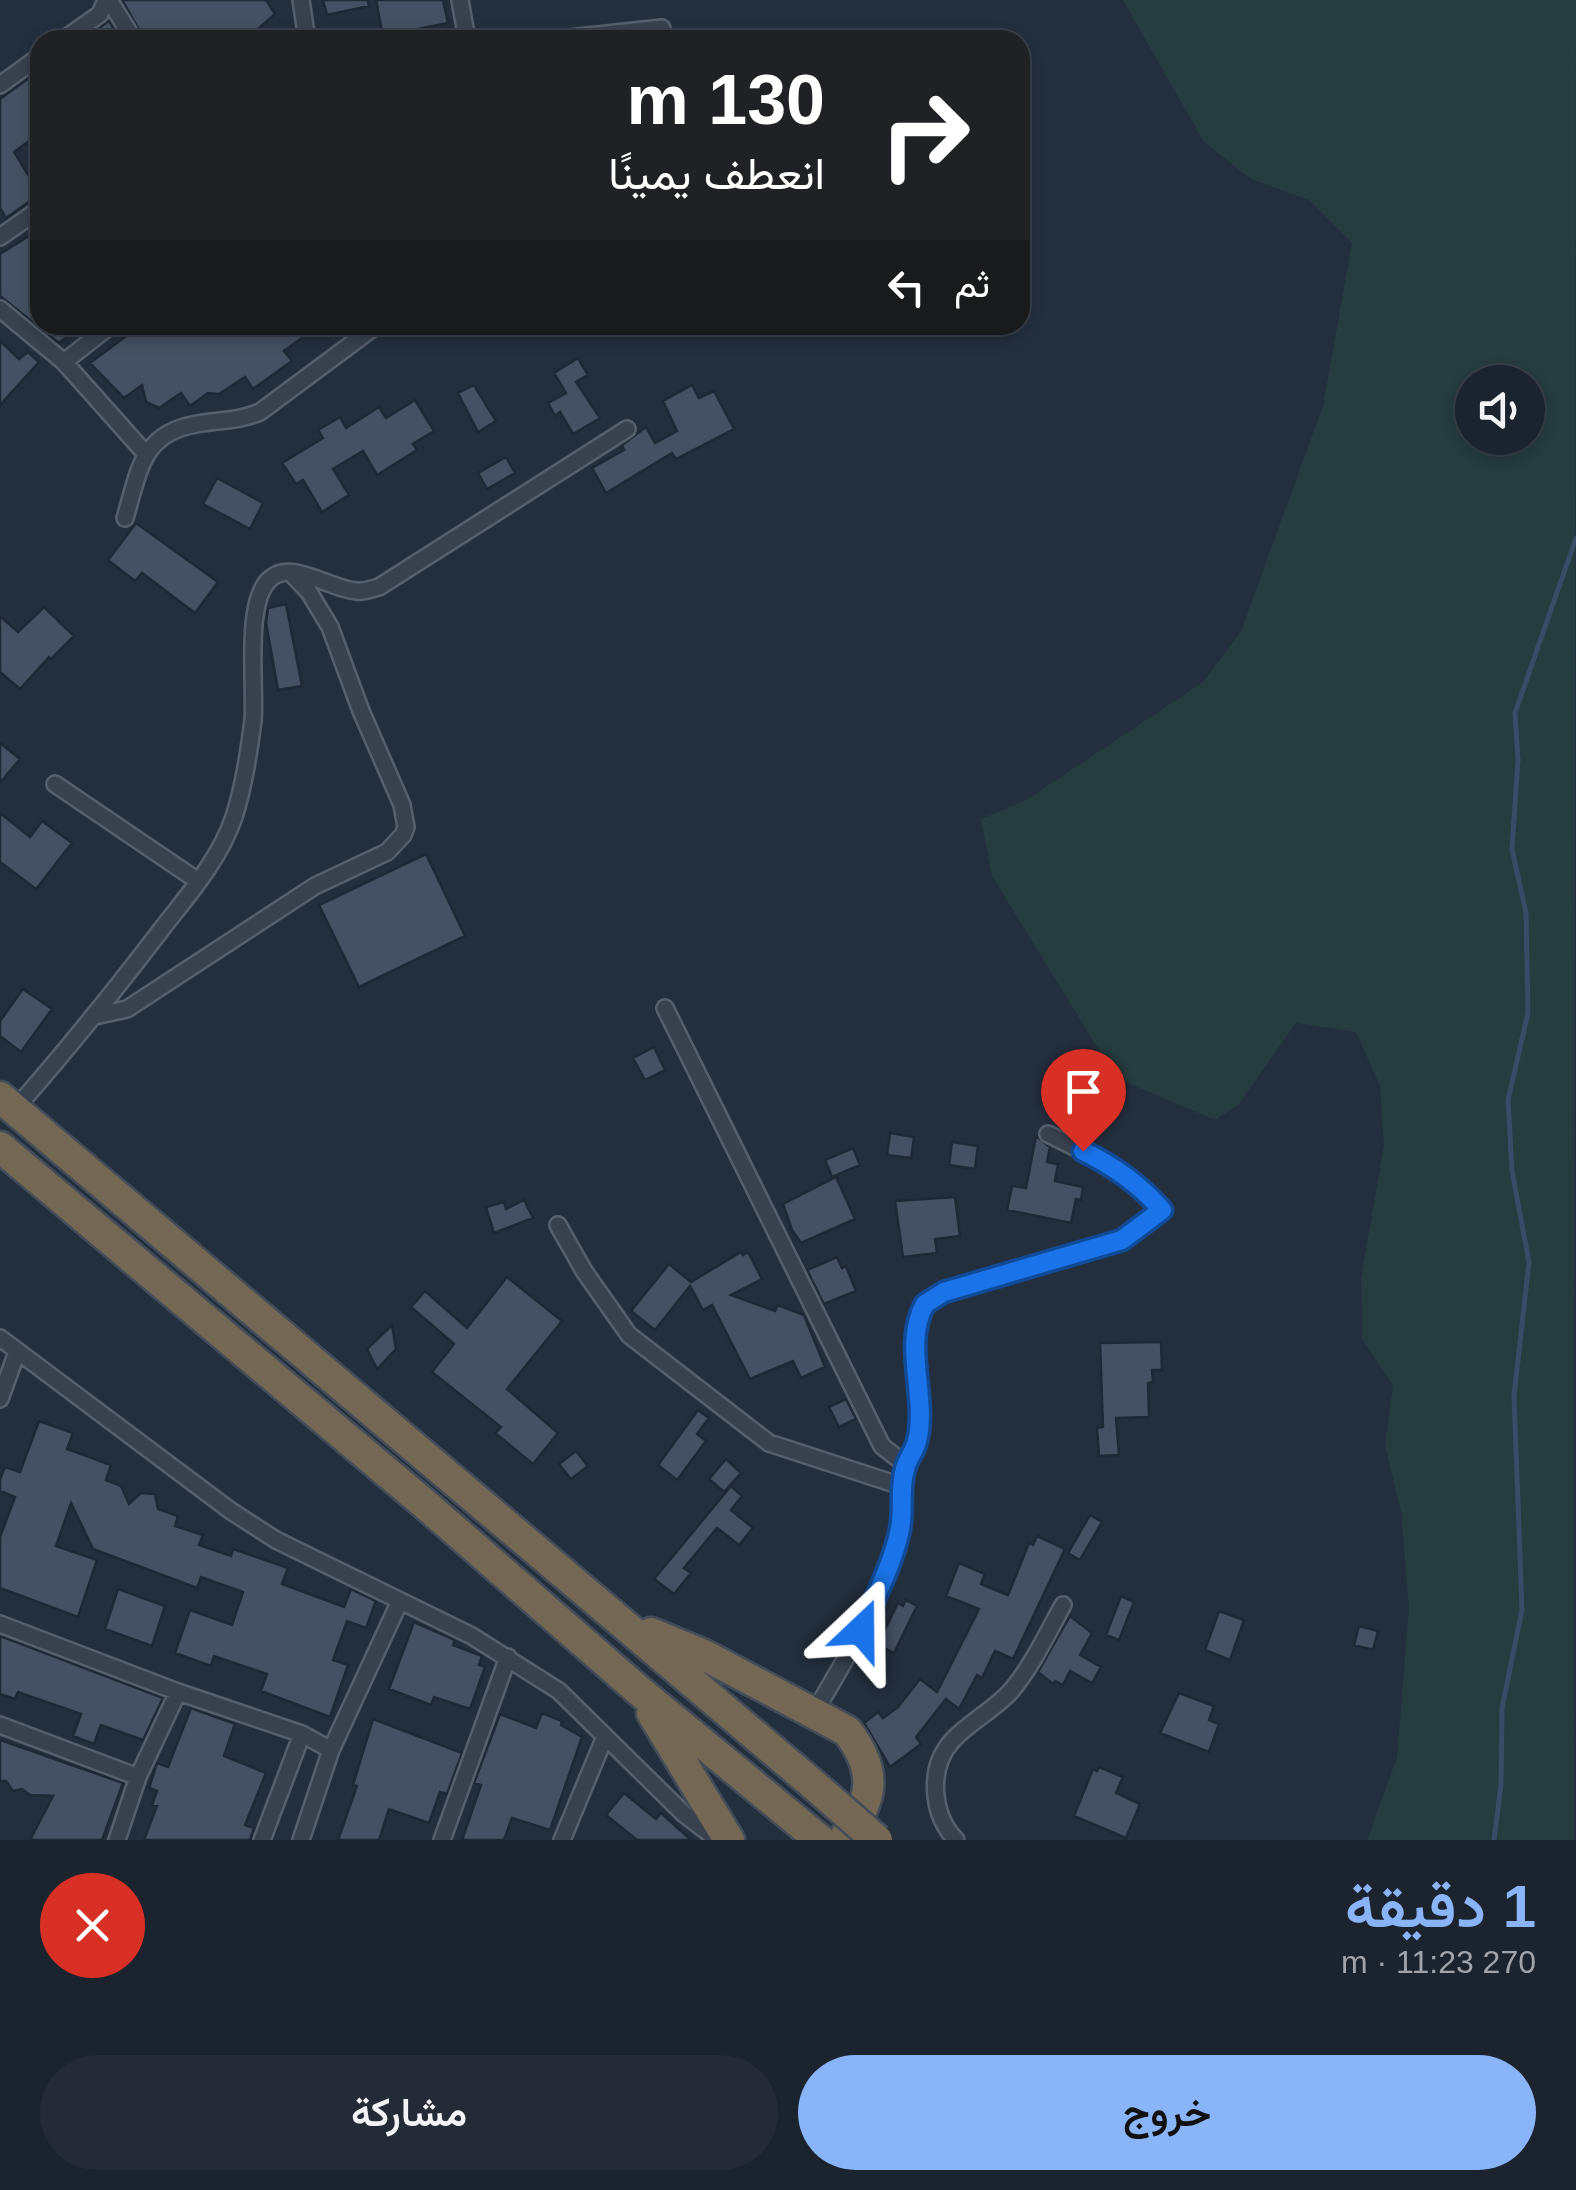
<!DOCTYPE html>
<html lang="ar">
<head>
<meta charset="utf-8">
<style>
  :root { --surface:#1b232e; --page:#242b36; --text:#f1f3f6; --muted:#a0a4aa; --line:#39404a; --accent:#8ab4f8 }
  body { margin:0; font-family:Helvetica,Vazirmatn,sans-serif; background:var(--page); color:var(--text); direction:rtl; height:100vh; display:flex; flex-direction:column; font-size:38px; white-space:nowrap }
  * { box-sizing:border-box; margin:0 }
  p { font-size:32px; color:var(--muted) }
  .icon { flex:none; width:55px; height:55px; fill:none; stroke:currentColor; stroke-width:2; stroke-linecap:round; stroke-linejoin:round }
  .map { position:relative; height:1840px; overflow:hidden; direction:ltr }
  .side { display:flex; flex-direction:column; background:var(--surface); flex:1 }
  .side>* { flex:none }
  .guide { position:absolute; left:30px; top:30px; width:1000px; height:305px; border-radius:30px; box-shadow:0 5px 15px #0003,0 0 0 2px var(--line); direction:rtl; background:#202124; color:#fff; overflow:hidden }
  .tools { position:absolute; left:1455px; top:365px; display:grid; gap:20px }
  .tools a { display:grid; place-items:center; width:90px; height:90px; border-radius:50%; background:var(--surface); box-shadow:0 5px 15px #0003,0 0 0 2px var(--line); font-size:50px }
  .pin { position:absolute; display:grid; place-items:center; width:85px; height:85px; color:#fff; margin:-102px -42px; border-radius:50% 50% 50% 0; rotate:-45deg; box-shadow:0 0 10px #0007 }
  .pin .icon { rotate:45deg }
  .me { position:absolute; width:110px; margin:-55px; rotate:23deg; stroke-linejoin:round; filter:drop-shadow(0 0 8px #0008) }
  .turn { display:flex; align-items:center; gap:35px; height:210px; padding:0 40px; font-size:45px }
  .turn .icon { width:130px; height:130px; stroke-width:2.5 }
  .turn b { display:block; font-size:70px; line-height:85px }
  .then { display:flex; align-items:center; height:95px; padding:0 40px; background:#0003; gap:20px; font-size:38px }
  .round { display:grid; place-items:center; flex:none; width:105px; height:105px; border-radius:52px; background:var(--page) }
  .headline { display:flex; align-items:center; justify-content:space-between; height:170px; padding:0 40px }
  h1 { font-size:60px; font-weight:600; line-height:75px; color:var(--accent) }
  .primary-button { display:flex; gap:20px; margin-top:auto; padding:20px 40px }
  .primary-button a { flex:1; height:115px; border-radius:60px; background:var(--accent); color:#111; font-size:40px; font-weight:600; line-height:115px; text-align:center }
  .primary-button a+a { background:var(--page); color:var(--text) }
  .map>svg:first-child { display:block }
</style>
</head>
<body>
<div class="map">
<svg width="1576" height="1840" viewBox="0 0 1576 1840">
  <rect width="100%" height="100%" fill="#242f3e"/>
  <path fill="#263c3f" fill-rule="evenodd" d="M1123,0H1576L1574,1840H1367L1397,1757L1409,1607L1401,1511L1385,1445L1393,1385L1362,1339L1361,1278L1384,1145L1380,1086L1356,1032L1296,1023L1238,1105L1215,1120L1116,1078L992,876L981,819L1026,800L1203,682L1241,631L1323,406L1352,243L1309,200L1251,179L1204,142ZM1472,382H1528V438H1472Z"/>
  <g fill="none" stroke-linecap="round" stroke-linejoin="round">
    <path stroke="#394c67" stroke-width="5" d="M1494,1840L1501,1785L1502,1708L1522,1610L1514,1396L1529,1262L1512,1171L1508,1100L1528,1013L1526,913L1512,849L1518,760L1515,713L1576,538"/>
  </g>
  <path fill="#455162" stroke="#1f2835" stroke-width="2.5" d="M122,0H266L275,14L259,28L262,31L249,40H145Z
    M323,0H368L369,6L327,15Z
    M376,0H443L448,23L383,36Z
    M109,21L121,40H83L106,23Z
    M40,70V133L14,152L40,194L6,218L0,208V99Z
    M40,229V325H83L59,343L0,296V254Z
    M141,325H191L199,336L220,325H320L284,351L292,361L253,389L245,377L219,394L208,393L190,406L181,393L159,408L146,402L142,385L124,398L90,363Z
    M0,341L19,359L28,352L39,362L0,405Z
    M578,358L588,375L576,382L600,418L573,434L560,412L555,416L548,403L566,393L554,373Z
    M474,385L496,421L478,432L458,393Z
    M692,385L699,398L714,391L734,429L676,459L672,453L606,493L592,468L624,450L622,445L646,427L655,443L677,431L663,401Z
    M415,400L434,431L413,444L417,450L377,475L363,451L333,469L349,495L322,512L303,480L296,484L282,463L323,438L318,430L340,417L346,428L379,407L386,418Z
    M506,457L515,473L487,489L478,473Z
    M217,478L263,503L250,529L203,504Z
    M136,523L218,582L195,613L142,573L135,581L108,560Z
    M286,604L302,686L278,690L266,623L268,608Z
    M44,607L74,636L51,659L49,657L20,689L0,672V616L18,632Z
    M0,743L20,759L0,783Z
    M0,813L30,837L42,821L72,843L36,889L0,862Z
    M426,854L465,936L359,987L319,905Z
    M23,989L52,1009L21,1052L0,1036V1021Z
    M654,1047L665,1070L645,1080L633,1058Z
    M890,1133L914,1137L911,1158L887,1155Z
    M1036,1136L1050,1147L1047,1162L1058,1164L1055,1181L1083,1187L1081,1200L1076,1199L1071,1223L1007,1210L1012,1186L1026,1188Z
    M952,1142L978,1146L975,1169L949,1165Z
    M853,1148L860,1165L832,1177L825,1160Z
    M836,1177L855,1219L801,1243L792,1230L783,1204Z
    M955,1197L960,1236L935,1239L937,1253L903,1257L895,1201Z
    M524,1200L533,1218L494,1233L486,1207L504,1202L506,1209Z
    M741,1252L743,1255L748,1252L762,1279L731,1295L775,1311L778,1305L804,1315L825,1367L801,1378L793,1361L750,1379L712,1305L703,1310L690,1286L655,1330L631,1311L669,1264L691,1282Z
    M837,1257L842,1268L846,1266L856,1291L824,1304L807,1270Z
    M507,1277L562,1321L507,1389L558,1433L533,1464L495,1433L501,1427L432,1372L454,1344L411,1307L425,1291L467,1328Z
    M392,1325L396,1349L377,1369L367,1349Z
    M1161,1342L1162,1370H1152L1153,1382L1148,1383L1149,1417L1116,1418L1119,1455L1099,1456L1097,1428L1103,1427L1100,1343Z
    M846,1399L856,1419L839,1427L829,1407Z
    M698,1410L709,1418L697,1434L706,1441L677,1480L658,1465Z
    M39,1421L73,1433L67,1449L111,1465L106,1480L121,1486L129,1504L141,1493L155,1494L158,1509L178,1516L175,1526L203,1535L199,1545L231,1556L233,1549L288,1568L282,1584L344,1607L351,1589L376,1601L366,1628L347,1621L333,1660L348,1665L330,1717L261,1691L267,1674L214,1656L211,1666L175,1653L190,1610L232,1625L243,1592L201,1577L197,1588L93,1549L71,1503L56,1546L97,1560L78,1617L0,1588V1537L15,1497L0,1491V1479L5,1467L20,1472Z
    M576,1451L588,1466L571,1479L559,1464Z
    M726,1459L741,1473L724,1492L709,1479Z
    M731,1486L742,1496L731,1510L753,1528L739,1545L717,1528L684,1568L691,1573L674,1594L654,1579Z
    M1090,1515L1102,1522L1080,1560L1068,1553Z
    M1037,1536L1065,1549L1013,1659L995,1651L982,1678L977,1675L959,1709L946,1699L916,1737L921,1744L890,1767L864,1723L878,1712L883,1718L898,1707L920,1679L937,1692L979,1609L946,1596L959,1563L985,1574L981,1584L1008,1595L1029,1543L1033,1545Z
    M118,1589L165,1606L152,1646L105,1629Z
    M1121,1596L1134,1602L1119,1640L1106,1635Z
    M906,1600L917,1606L894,1653L877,1645L898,1603L903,1606Z
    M1219,1611L1244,1620L1230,1660L1205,1650Z
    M1070,1616L1092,1633L1080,1655L1101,1667L1092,1683L1070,1671L1063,1685L1055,1681L1053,1684L1038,1672Z
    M414,1622L455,1640L453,1645L482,1656L479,1665L485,1667L470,1709L434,1697L431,1705L389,1689Z
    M1359,1626L1378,1631L1373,1650L1354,1645Z
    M0,1636L163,1698L143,1740L101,1725L94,1744L73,1736L81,1714L18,1692L15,1699L0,1694Z
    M1179,1693L1214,1706L1209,1720L1219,1724L1209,1752L1160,1733Z
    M191,1708L235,1724L224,1756L266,1773L245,1825L254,1828L250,1840H144L157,1806L152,1805L157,1791L149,1788L157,1763L168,1767Z
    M542,1713L562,1721L561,1725L582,1737L550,1830L512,1818L504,1840H462L481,1785L474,1783L500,1714L536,1728Z
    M373,1719L462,1753L447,1794L440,1792L429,1823L389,1809L379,1840H338L357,1786L353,1785Z
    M0,1740L123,1783L102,1840H30L53,1796L30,1795L22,1789L13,1791L6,1781H0Z
    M1099,1767L1123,1777L1116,1793L1140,1804L1126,1838L1074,1816L1093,1769L1097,1771Z
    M624,1793L656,1819L661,1813L691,1840H637L606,1815Z"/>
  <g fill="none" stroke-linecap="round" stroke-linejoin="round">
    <g stroke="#565f6c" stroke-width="20">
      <path id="street" d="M109,0L134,40
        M301,0L307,40
        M460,0L467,40
        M63,40L100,14L106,0
        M551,40L662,28L663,40
        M0,85L40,56
        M0,237L40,209
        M0,309L64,362L145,453
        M64,362L111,325
        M125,518C139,472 141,433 197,424C219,420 239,421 260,412L377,325
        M55,784L198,881
        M665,1008L882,1446L905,1464
        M95,1016L127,1009L315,886L387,852L403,835L406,827L402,805L361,711L330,627L309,592L291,573
        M15,1109C67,1050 116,989 164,926C190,893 220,858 234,817C244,786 249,753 253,720C256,688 244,601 270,579C292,559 331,590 357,591C364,592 371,589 379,587L627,429
        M558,1225L584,1271L629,1335L769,1443L901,1486
        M0,1338L231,1511L276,1540L472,1636L559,1691L684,1814L718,1840
        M0,1399L17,1352
        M0,1624L178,1692L302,1734L331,1750
        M815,1711C848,1656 885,1594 900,1530C904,1511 901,1502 901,1485C901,1468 913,1456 917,1442C929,1398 903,1345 925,1304L945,1292L1122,1240L1163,1211C1128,1172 1093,1156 1048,1134
        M0,1725L138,1777
        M117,1840L138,1777L178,1692
        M262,1840L302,1734
        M301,1840L331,1750L400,1601
        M442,1840L508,1657
        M562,1840L604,1739
        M956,1840C932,1815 927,1769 952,1741C969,1722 994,1710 1011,1691C1032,1666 1047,1634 1063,1605"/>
    </g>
    <g stroke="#434c59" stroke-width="35">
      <path id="highway" d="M0,1097L808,1780
        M0,1147L426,1505L637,1689L820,1840
        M651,1633L704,1655L847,1731C879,1772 873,1801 843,1840
        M652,1713L729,1840"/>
    </g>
    <use href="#street" stroke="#38414e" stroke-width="15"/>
    <use href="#highway" stroke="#746855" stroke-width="30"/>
    <g stroke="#434c59" stroke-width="35" stroke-linecap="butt">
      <path id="highway-bridge" d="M808,1780L877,1840"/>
    </g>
    <use href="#highway-bridge" stroke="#746855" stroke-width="30"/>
  </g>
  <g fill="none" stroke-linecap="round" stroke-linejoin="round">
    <g stroke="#114b97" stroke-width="25">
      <path id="route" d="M861,1630C875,1597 893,1564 900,1529C904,1508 899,1488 905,1469C907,1459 915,1451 917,1441C928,1398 902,1344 925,1304L944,1292L1122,1240L1162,1210C1139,1184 1115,1167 1083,1151"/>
    </g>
    <use href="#route" stroke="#1a73e8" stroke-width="18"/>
  </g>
</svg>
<div class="tools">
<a><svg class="icon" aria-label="sound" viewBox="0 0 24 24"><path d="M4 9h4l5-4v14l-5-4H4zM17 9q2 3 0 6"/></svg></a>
</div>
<div class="pin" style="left:1083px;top:1151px;background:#d93025"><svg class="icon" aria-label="arrive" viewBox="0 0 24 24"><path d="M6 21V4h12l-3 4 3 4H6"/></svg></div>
<svg class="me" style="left:861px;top:1630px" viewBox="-20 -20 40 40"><path d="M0-17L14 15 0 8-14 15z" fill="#1a73e8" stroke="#fff" stroke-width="4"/></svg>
<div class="guide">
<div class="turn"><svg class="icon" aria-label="right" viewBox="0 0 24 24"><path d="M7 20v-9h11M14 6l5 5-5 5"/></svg><div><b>130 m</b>انعطف يمينًا</div></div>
<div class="then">ثم<svg class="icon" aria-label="left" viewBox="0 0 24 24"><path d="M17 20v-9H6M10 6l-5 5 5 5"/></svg></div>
</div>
</div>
<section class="side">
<div class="headline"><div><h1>1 دقيقة</h1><p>270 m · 11:23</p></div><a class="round" style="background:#d93025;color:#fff"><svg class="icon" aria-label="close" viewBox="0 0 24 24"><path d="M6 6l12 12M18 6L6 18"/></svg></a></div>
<div class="primary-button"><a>خروج</a><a>مشاركة</a></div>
</section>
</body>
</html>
